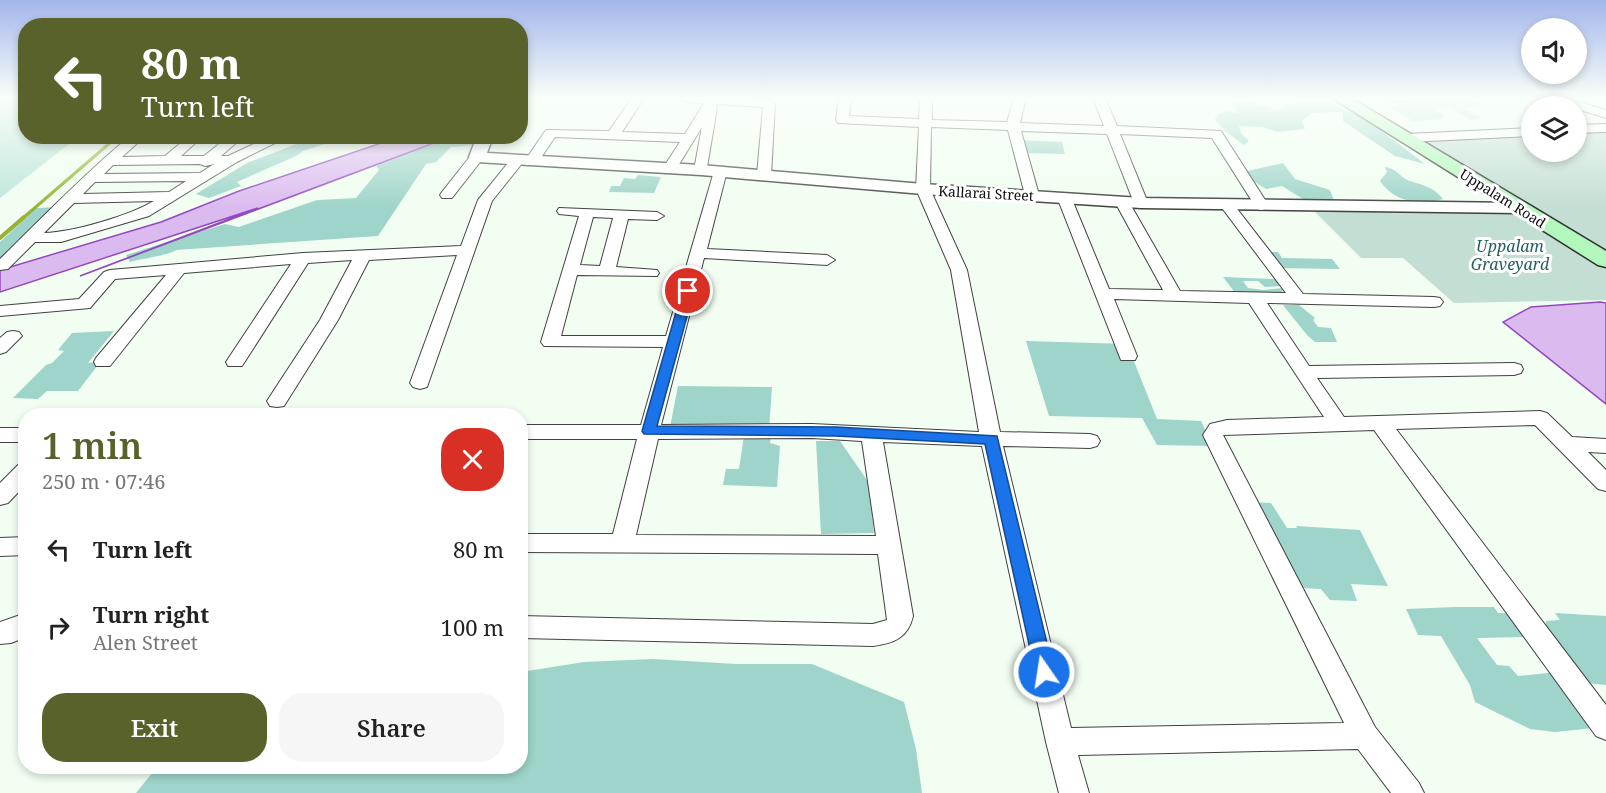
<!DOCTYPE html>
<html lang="en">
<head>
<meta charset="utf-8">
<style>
  :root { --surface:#fff; --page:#f6f6f6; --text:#222; --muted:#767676; --accent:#58622a }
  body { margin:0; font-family:"Noto Serif",serif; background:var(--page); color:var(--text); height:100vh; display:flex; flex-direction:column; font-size:22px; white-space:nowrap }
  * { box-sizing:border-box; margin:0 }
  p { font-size:20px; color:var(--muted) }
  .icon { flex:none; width:33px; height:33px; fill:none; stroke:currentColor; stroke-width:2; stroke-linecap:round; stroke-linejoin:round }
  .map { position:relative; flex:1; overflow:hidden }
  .panel { position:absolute; left:18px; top:408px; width:510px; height:366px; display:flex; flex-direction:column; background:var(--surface); border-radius:24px; box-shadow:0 3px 9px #0003 }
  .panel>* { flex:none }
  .top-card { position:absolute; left:18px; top:18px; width:510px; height:126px; border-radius:24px; box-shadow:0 3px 9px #0003; background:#58622a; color:#fff; overflow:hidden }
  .tools { position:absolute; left:1521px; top:18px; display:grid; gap:12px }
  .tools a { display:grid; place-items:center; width:66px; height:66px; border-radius:50%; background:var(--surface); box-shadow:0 3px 9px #0003; font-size:30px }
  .pin { position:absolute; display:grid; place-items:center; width:51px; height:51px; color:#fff; margin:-26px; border:3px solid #fff; border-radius:50%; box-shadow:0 2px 6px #0007 }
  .me { position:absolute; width:66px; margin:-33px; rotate:347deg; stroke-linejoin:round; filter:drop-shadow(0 0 4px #0008) }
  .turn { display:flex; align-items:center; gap:21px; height:126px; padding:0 24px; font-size:27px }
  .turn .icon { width:78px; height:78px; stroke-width:2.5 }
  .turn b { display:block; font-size:42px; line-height:51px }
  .round { display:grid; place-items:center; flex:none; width:63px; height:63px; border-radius:24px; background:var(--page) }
  .summary { display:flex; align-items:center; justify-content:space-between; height:102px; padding:0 24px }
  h1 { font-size:36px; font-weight:600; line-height:45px; color:var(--accent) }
  .action { display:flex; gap:12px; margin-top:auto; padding:12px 24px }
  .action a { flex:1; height:69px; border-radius:24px; background:var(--accent); color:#fff; font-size:24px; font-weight:600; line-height:69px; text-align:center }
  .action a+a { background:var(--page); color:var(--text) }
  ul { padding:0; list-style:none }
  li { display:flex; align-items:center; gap:18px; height:78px; padding:0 24px }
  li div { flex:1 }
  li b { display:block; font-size:22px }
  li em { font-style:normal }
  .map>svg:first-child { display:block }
</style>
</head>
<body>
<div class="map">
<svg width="1606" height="793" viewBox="0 0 1606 793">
  <rect width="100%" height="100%" fill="#f1fef1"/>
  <path fill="#bde5da" d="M0,98H25L26,136L78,137L0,198Z
    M1388,98L1395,100L1471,98L1479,106L1462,108L1481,118L1471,120L1449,107L1434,109L1447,117H1442L1443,119L1413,121L1389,107L1398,106L1387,99Z"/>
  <path fill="#9ed4c9" d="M1250,102L1279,110L1288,104L1330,103L1366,119L1425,164L1395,156L1343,121V112L1313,113L1302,120L1305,129L1277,132L1263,127L1239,126L1241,133L1249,141L1244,145L1225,131L1215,119L1218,114L1226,111L1237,113L1234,104Z
    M315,137H346L303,151L298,155L237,182L241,186L209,198L196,194L247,163Z
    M451,137H480L477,145L451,147L436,162L426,164L378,236L176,250C170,255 140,259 130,262L126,255L225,224L239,227L317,200L356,198L379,170L376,166Z
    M1020,140L1062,142L1065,154L1024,153Z
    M1283,163L1295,179L1330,190L1334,201L1303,199L1282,186L1266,189L1250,179L1247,171Z
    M1385,167C1398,169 1399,177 1410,181C1422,185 1434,187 1443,199C1420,206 1394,202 1380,181L1387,172Z
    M638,175L661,177L654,193L609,192L611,186H620L624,178L635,179Z
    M59,207L0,262V242L36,208Z
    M1264,252H1278L1282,258L1332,259L1340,269L1276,268Z
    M1223,277L1275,279L1280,286L1265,287L1258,281H1243L1248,288L1263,290L1284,288L1280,295L1236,294Z
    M1283,305H1299L1315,318L1313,320L1318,327L1331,328L1337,342H1315L1307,335Z
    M114,331L88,363L101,361L78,391H47L38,399L13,398L46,365L52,363L64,351L58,350L72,333Z
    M1026,341L1127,344L1157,419L1201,421L1213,446L1157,445L1142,418L1049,416Z
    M678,386L772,387L769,429L670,427Z
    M744,436H771L770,443L780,446L777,487L723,485L726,469H739Z
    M816,441H840L869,483L874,533L821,534Z
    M1247,502L1271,503L1287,528H1297L1296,526L1360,530L1388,586L1351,584L1357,601L1330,600L1321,589L1301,588Z
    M1456,607H1494L1498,613H1513L1531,637L1477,638L1497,665L1509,666L1518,676L1557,672L1594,728L1555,732L1530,729L1475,702L1470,685L1441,636L1418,635L1406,609Z
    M1555,613L1606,616V685L1578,682L1545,635L1546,621L1560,620Z
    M653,659L736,664H812L904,702L916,749L922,793H136L157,767L520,766L521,672L584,662Z"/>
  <path fill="#c3ded2" d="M1597,130L1606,133V300L1454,303L1403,258H1361L1314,211L1522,208L1407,138L1531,133L1532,152H1576L1577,131Z"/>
  <path fill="#dbbaf0" stroke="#9448c0" stroke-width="1.5" d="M399,137H450L80,276L258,208L0,292V270L161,222L239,191Z
    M1600,302L1606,303V404L1503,322L1531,307Z"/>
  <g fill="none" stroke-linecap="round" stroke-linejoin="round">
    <g stroke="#414141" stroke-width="2">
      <path id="minor" d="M632,98H644L622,132L685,134L704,103L686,102L680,98H730L773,101L775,104L771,175L764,179L757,175L763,107L716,104L717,108L706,173L701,174L694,170L702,127L675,171L670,172L663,168L680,142L555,137L536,165H526L524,162L546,130L609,131Z
        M839,98H851L849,116L919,119L920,98H932V120L1007,122L1014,98H1026L1020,123L1104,126L1093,98H1105L1117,126L1221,131L1269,206L1262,210L1257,209L1212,138L1120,134L1148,203L1141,207L1134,203L1107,134L1021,131L1039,195L1032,199L1025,195L1008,130L931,127L930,189L967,270L1000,432L1090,434L1097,436L1100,441L1097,446L1090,448L1003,446L1071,728L1344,723L1203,435L1210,424L1227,420L1324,417L1249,303L1114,299L1137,356L1135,360H1121L1057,197L1064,193L1071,197L1109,289L1163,290L1115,202L1122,198L1129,202L1180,291L1286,293L1219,204L1226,200L1231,201L1303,294L1434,297L1440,298L1443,302L1440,306L1434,307L1267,303L1309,366L1514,363L1521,365L1523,369L1521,373L1514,375L1317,378L1344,417L1540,411L1547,413L1572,437L1606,439V453L1588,452L1606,470V491L1598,489L1535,425L1396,429L1606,705V740L1596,736L1374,430L1223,435L1375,727L1419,783L1424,793H1391L1358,749L1078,755L1089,793H1059L1046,742L982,446L883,442L913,616C908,638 894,643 873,646L520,638V616L873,624L887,620L878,554L520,552V534H613L637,439H520V425H641L663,347L544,346L541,342L579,216L559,214L557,211L559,208L657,212L664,216L657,220L628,219L616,267L657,270L659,273L657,276L577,275L561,336H666L715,168L720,167L727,171L707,249L827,255L835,260L827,265L704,258L661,425L812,424L979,432L951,270L916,189L919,127L838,123L836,120ZM593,217L613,218L600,266L580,265ZM812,438L862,441L876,536L636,535L658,439Z
        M1550,98H1567L1606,110V118L1552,101Z
        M1606,124V132L1576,133V125Z
        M1532,128V136L1407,142L1401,138L1407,134Z
        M130,136H145L122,157L165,156L189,136H203L181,156H204L229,136H244L221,156H228L271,136H289L237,162L149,216L61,242H35L8,269L0,270V259C42,218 84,174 130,136ZM200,164L205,166L214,164L200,173L104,174L113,165ZM186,181L169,192L83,194L95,182ZM154,201C128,216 74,232 44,233L74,203Z
        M477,153L484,157L452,198H442L440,195L442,192L472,154Z
        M517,157L524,161L492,201L427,387L420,389L413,387L410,383L457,255L369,260L338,320L284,406L277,407L270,406L267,401L320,320L352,260L308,263L242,366H228L226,362L291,264L184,273L110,366H96L94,362L96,358L166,275L115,279L90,308L0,316V306L79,299L104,272L110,270L303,253L461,246L478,200L512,158Z
        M13,331L19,332L22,336L6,352L0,354V338L7,332Z
        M0,428H26V442H0Z
        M26,462V484L8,503L0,505V483L18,465Z
        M26,537V555L0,556V538Z
        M26,613V637L11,643L0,644V622Z"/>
    </g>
    <g stroke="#414141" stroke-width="3">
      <path id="tertiary" d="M477,136H493L487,153L701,165L923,184L1141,198L1518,203L1524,204L1527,208L1524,212L1518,213L1141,208L923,194L701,175L477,162L469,157Z"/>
    </g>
    <g stroke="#303030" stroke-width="3">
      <path id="secondary" d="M1332,98H1351L1606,251V267L1598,265Z"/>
    </g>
    <use href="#minor" fill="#fff" fill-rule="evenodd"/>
    <use href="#tertiary" fill="#fff" fill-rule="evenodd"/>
    <use href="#secondary" fill="#b2f7bb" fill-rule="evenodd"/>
    <path stroke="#9ab133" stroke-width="3" d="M23,218L118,136"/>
    <path stroke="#9ab133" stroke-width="4" d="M0,238L24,217"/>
  </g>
  <linearGradient id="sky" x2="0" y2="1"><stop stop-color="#a3b6eb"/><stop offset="0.47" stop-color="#f9fff9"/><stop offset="1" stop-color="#f9fff9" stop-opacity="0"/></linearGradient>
  <rect width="1606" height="209" fill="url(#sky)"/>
  <path fill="#1a73e8" stroke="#114b97" stroke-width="1.5" d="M688,287L694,291L657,426L836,427L997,436L1054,672L1051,678L1044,680L1038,678L1035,672L985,444L836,436L644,434L642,431L682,291Z"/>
  <g text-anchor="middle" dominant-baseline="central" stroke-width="6" stroke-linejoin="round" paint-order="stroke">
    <g font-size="14" fill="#0e0e0e" stroke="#fff">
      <text transform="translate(986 193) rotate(3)">Kallarai Street</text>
      <text transform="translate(1503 198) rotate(32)">Uppalam Road</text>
    </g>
    <g font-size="16" font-style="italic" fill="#245f60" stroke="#fff">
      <text x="1510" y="246">Uppalam<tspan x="1510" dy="18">Graveyard</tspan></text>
    </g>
  </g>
</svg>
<div class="tools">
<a><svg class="icon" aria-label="sound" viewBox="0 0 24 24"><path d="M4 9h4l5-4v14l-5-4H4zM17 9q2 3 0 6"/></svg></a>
<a><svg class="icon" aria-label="layers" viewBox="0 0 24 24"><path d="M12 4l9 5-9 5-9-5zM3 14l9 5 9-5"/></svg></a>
</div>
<div class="pin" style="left:688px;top:291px;background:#d93025"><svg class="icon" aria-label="arrive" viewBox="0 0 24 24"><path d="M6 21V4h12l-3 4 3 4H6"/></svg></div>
<svg class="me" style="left:1044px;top:672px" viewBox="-20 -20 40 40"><circle r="17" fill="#1a73e8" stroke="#fff" stroke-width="3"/><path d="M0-11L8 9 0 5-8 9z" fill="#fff"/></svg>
<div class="top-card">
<div class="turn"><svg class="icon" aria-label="left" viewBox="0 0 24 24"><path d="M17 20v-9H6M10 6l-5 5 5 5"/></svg><div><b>80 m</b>Turn left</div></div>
</div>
<section class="panel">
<div class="summary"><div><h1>1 min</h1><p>250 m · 07:46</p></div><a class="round" style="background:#d93025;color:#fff"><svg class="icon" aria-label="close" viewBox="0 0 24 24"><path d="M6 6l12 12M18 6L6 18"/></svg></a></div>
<ul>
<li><svg class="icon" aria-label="left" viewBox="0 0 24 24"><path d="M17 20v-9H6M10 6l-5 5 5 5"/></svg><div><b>Turn left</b></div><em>80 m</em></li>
<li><svg class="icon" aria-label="right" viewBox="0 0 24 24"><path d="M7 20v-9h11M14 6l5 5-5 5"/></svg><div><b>Turn right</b><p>Alen Street</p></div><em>100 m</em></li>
</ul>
<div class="action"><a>Exit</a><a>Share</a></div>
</section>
</div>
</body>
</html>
